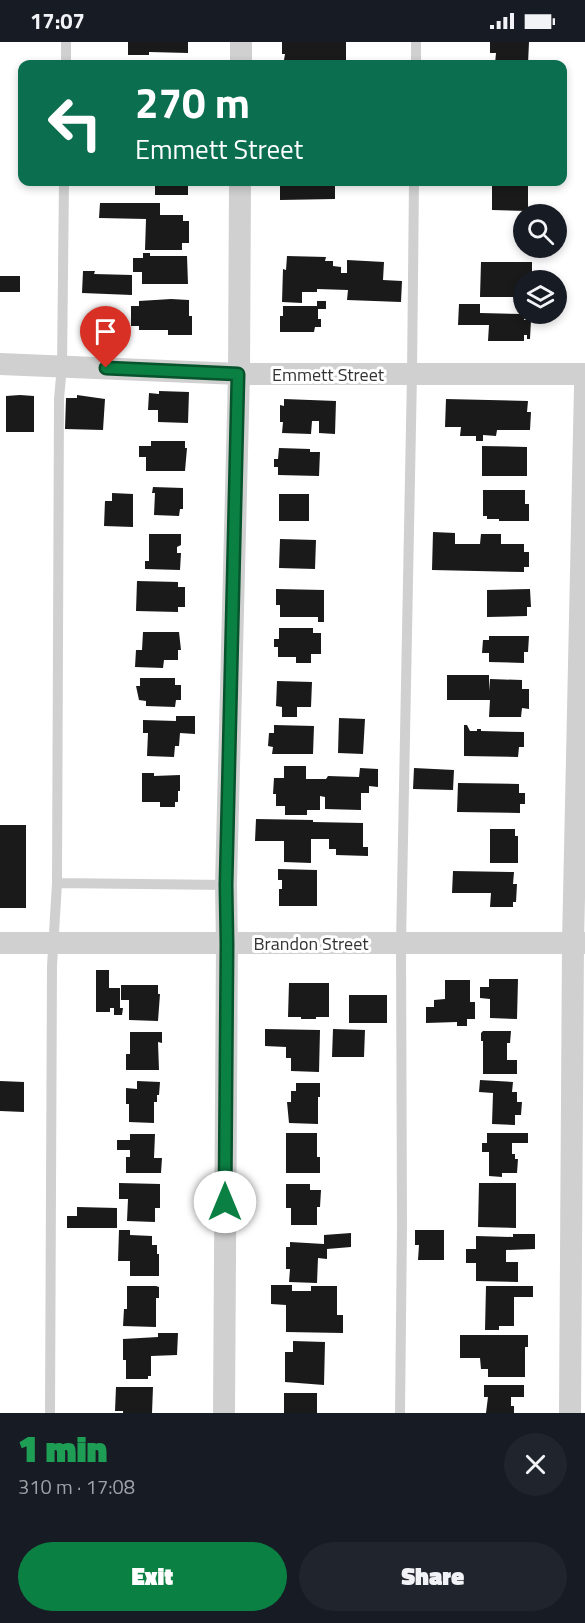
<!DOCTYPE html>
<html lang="en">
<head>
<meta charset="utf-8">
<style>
  :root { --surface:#171b24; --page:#20242c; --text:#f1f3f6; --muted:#9ea1a6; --accent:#0b8043 }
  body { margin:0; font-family:"Titillium Web",sans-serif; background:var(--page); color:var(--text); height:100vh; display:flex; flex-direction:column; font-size:22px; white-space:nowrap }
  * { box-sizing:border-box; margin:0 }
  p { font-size:20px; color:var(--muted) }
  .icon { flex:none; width:33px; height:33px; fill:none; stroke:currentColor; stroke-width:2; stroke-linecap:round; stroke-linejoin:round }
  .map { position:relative; height:1371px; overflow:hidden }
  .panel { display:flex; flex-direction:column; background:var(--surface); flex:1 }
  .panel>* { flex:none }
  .guide { position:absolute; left:18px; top:18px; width:549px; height:126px; border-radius:12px; box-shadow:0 3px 9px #0003; background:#0b6e4f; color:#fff; overflow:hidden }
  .tools { position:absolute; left:513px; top:162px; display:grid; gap:12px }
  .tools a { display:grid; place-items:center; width:54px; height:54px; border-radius:50%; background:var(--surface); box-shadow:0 3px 9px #0003; font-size:30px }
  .pin { position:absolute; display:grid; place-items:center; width:51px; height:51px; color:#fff; margin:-62px -26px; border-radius:50% 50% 50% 0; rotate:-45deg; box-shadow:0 0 6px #0007 }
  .pin .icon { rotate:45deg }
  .me { position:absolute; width:66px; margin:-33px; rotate:0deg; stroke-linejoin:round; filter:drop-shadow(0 0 4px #0008) }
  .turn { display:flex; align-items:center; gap:21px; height:126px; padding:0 18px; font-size:27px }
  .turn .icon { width:78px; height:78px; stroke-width:2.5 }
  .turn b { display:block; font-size:42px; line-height:51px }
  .round { display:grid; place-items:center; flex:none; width:63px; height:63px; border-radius:32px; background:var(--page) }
  .head { display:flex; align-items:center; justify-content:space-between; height:102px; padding:0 18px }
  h1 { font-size:36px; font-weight:800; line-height:45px; color:#1e9e55 }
  .primary-button { display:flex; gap:12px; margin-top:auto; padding:12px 18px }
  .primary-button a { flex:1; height:69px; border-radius:36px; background:var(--accent); color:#fff; font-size:24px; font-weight:800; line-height:69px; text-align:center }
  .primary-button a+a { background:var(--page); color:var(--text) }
  .status { display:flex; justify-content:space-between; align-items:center; height:42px; padding:0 30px; background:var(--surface); direction:ltr }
  .status svg { height:16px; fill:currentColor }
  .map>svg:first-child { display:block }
</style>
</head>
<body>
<div class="status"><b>17:07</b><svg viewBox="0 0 49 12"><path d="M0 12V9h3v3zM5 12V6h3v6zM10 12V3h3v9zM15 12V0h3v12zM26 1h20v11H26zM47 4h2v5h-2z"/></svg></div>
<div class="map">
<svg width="585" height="1371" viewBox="0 0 585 1371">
  <rect width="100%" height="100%" fill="#fff"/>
  <path fill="#1a1a1a" d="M128,0H188V11L149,10V13H128Z
    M282,0H346V19L284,18L285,12H282Z
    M490,0H529L528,22H495L496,11H490Z
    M155,140H188V153H155Z
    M280,140H335V157L280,158Z
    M492,140H537V143H528V169L492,168Z
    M100,161H160V173H183V179H189V201H182V208H145L146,177L99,176Z
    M143,211H150V214H187L188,242H142V230H133V216H143Z
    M287,214L326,215L325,219H333V224L341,225V231H347V218L384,220L383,238L402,239L401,260L347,258L348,248L317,247V250H302V261L282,260L283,227L286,228Z
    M481,220H532V234H527V238H524V255H480Z
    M83,229H95L94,232L132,233V253L82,251Z
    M0,234H20V250H0Z
    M171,257L189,258V274H192V293H168V288H139V284H131V264H139V259Z
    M317,259H326V267H318V277H321V285H315L314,290H280V274H283V264H317Z
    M459,262H480V271L524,272V278H531L530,297H527V293H524V299H488L489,283H458Z
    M159,349L189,350L188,381L158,380V368H148L149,351L159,352Z
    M20,353L34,354V390H6V354Z
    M77,353L105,357L103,388L65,387L66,356H77Z
    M284,357L336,359L335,392L319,391V379H312L311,392L282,391L283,380H280V363L284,364Z
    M446,357L528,359L527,370H531L530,388H497L496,394L483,393V399H476V394H460L461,385H445Z
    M151,399H185V406H187L185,429H146V415H139V404H151Z
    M482,404L527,405V434H482Z
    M279,406L310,407V410H320L319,434L278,433V425H274V417H278Z
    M153,445L183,446V467H180L179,474L154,473L155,451H152Z
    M483,448H525V462H529V479H499V477H487V474H483Z
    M112,451L133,452V485L104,484L105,459H112Z
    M279,452H309V479H279Z
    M433,490L455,491V502H480L481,492H501V502H524V510H529V525H524V530L432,528Z
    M149,492H181V503L177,505V511H181L180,528L145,527V519H149Z
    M280,497L316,498L315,527L279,526Z
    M137,539L178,540V545H185V565H178V570L136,569Z
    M276,547L324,548V580H318V575H280V563H276Z
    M530,547L531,565H527V574L487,575V548Z
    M279,586H313V591H321V612H311V621H296V615H278V605H274V597H279Z
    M143,590H179L181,608H178V618H164L163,626L135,625L136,608H142Z
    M489,594H529L528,610H524V621L489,620V611H482L483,598H489Z
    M447,633H489V649L490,637L522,638V647H529V667L522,666L521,675H489L490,658H447Z
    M140,636H175V643H181V658H176L175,665L146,664V659L139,658L136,644H140Z
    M277,639L312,640L311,665H297V675H282V665L276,664Z
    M176,674H195V692L180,691L179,704H175L174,715L147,714L148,691H143V678L176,679Z
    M339,676L365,677L363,712L338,711Z
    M274,683L314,684L313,712H272L273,705L268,704L269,691H274Z
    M464,683H467L470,689H477V687H481V689L524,690V705H519L518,715L464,714Z
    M284,724H306V737H326L328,734L359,735L360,726L378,727V745L369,744V751H361V768L325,767V755L320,754V768H307V773H285V764H276V752H273L274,736H284Z
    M414,726L454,728L453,748L413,747Z
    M142,731H154V734L180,733V749H178V760H175V765H160V760H142Z
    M458,741L519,742V751H525V762H520V771L457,770Z
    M256,777L313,778V780L363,781V805H368V814L336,813V807H329V797H311V821L284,820V799H255Z
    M0,783H26V866H0Z
    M490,787H515V794H518V821H490Z
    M278,827L317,828V864H279V847H282V838H278Z
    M453,829L514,830L513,842H517L516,860H513V865H490L491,851H452Z
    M96,928H109V946H120V966H123L122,973H114V966H110V970H96Z
    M489,937H518L517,977L490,976V957L480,956V945H489Z
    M445,938H470V960H475V977H467V984H457V980L426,981V965H434V958L445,957Z
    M289,941H329V975H316V977H301V975H288Z
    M121,943H158V952H160L158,979L129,978V958H121Z
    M349,953H387V981H349Z
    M265,987L320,988L319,1030L291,1029V1016H286V1005L265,1004Z
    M333,987L365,988L364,1015H332Z
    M483,989H511L510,1001H507V1018H517V1032H483V999H481V991Z
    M130,990H162V1001L158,1000L159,1028H126V1012H130Z
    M480,1038L513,1040L512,1050H517V1060H522L521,1073H515V1083L492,1082L493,1051L479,1050Z
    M0,1039L24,1040V1070L0,1069Z
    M137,1039L160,1040L159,1053H157V1060H154V1081L129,1080V1062H126V1046L137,1047Z
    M296,1041H320V1055H318V1082L289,1081L287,1060H291V1049H296Z
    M286,1091H317V1115H320V1131H286Z
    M487,1091H528V1101H512V1112H515V1117H518L517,1131H502V1135L489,1134V1110H482V1101H487Z
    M130,1092H155L154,1116H162L161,1131H126V1115H130V1108H117V1098H130Z
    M119,1141L160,1142V1166H155V1180L127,1179L128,1157H119Z
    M479,1141H516V1186L478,1185Z
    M286,1142H310V1148H321L320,1165H317V1183H291V1166H286Z
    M77,1165L117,1166V1186H67V1174H77Z
    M119,1188H130V1193L152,1194V1203H157V1212H159V1234H130V1219H118Z
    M415,1188H444V1218H418L419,1203H415Z
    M351,1191V1205L327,1207V1217L318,1216L317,1241L289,1240L290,1227H286V1205H290V1200L324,1202V1193Z
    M513,1192H535V1207L506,1208V1220H518V1240L476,1239V1221H466V1207H476V1194L513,1195Z
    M271,1243H292V1249H311V1244H337V1273H343V1291L286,1290V1263L271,1262Z
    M127,1244H156L159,1245V1256H156V1285L123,1284L124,1267H127Z
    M486,1244H533V1255H514V1284H499V1288H485Z
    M158,1291H178L177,1313L151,1314V1334H148V1337H126V1318H123V1297L158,1295Z
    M460,1293H528V1305H525V1335H488V1327H481L480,1316H460Z
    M293,1299L325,1300L324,1343L285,1340V1310H293Z
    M484,1343H524V1355H511V1364H514V1371H486L488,1355H484Z
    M116,1345H153L152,1371H123V1369H115Z
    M284,1351H317V1371H284Z"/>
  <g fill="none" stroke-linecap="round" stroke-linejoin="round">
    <path stroke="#d0d0d0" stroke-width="10" d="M66,22V0
      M416,22V0
      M57,841L226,843
      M50,1371L52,924L57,841L59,357L62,324L64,140
      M400,1371L402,1184L401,901L412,332L414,140"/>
    <path stroke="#d0d0d0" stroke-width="22" d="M241,22V0
      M0,322L239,332H585
      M0,901H585
      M224,1371L227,902L226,843L239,332L240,140
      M570,1371L573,901L585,344"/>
  </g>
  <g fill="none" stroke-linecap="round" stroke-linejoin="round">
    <g stroke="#07532c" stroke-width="15">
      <path id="route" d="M106,326L238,332L226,843L227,902L225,1160"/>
    </g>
    <use href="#route" stroke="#0b8043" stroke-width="10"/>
  </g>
  <g text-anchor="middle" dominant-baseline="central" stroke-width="6" stroke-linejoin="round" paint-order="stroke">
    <g font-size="18" fill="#333" stroke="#fff">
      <text x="328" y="332">Emmett Street</text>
      <text x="311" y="901">Brandon Street</text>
    </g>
  </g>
</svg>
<div class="tools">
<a><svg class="icon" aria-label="search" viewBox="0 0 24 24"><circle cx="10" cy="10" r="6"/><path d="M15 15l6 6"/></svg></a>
<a><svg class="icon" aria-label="layers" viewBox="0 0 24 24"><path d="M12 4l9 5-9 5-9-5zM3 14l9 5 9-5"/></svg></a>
</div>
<div class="pin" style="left:106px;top:326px;background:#d93025"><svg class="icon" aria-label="arrive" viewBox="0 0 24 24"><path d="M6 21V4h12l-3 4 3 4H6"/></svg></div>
<svg class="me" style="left:225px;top:1160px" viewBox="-20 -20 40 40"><circle r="19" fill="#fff"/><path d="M0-13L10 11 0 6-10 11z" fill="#0b8043"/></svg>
<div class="guide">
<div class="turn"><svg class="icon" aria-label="left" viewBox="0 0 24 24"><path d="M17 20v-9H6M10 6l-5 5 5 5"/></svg><div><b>270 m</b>Emmett Street</div></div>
</div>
</div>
<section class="panel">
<div class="head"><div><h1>1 min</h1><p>310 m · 17:08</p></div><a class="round"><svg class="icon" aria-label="close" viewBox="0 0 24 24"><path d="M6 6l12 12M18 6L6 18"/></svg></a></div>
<div class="primary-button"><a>Exit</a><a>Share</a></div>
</section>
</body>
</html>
